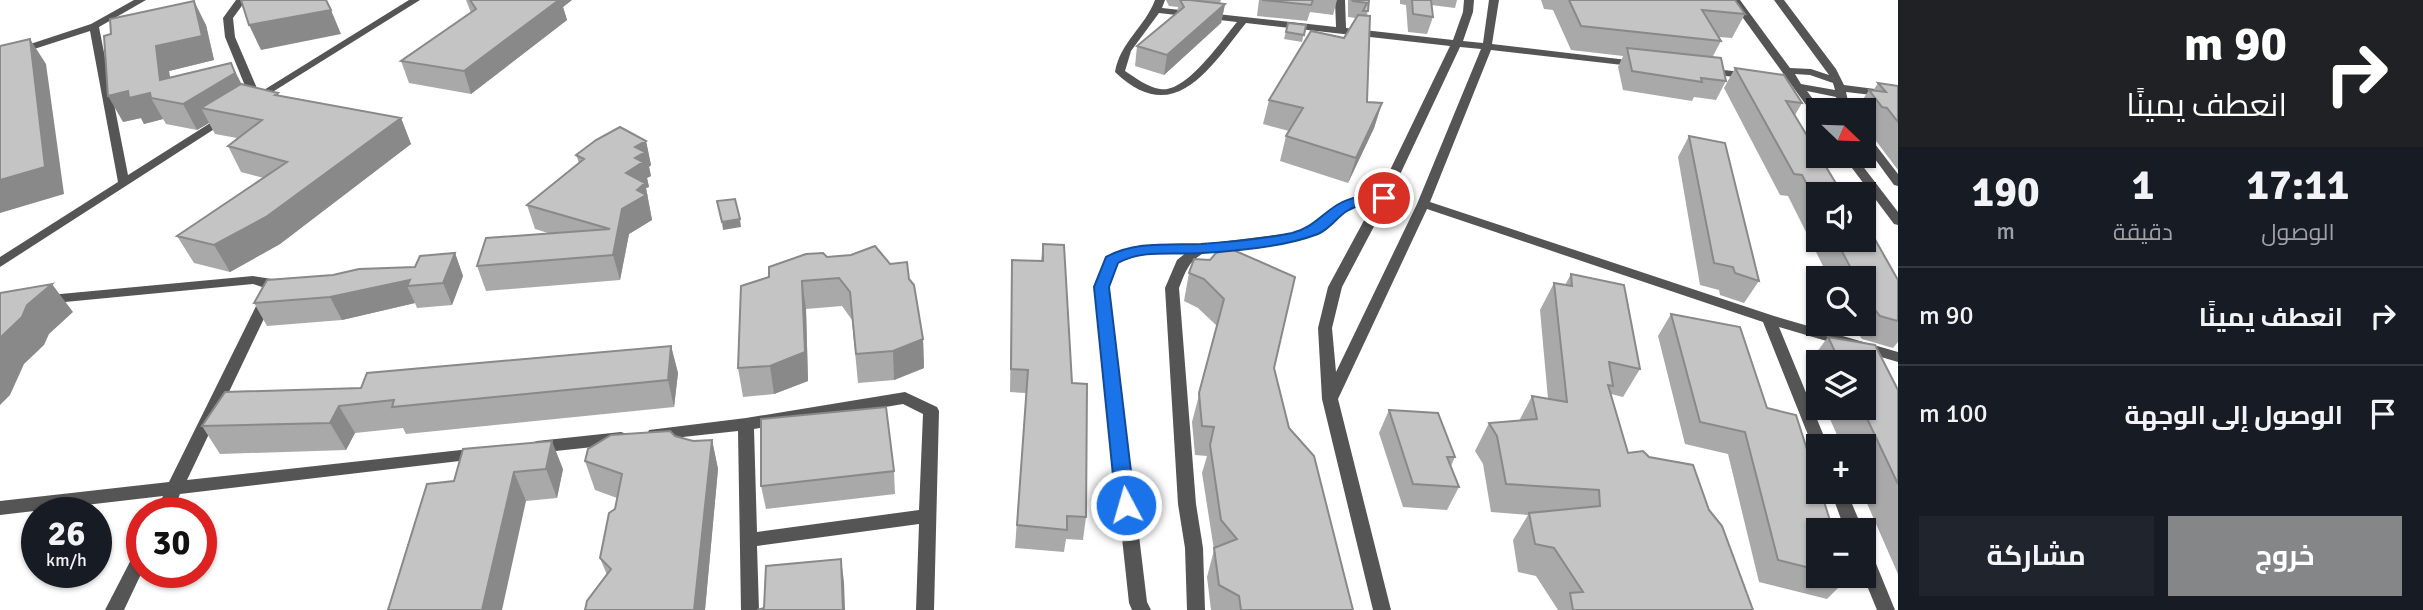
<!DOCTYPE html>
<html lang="ar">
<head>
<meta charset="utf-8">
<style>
  :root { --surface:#171b24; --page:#20242c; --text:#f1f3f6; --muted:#9ea1a6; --line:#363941; --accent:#858687 }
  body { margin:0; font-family:Signika,Cairo,sans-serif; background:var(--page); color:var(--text); direction:rtl; height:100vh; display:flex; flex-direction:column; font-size:26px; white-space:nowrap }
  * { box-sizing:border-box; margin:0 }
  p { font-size:23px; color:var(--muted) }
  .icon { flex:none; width:38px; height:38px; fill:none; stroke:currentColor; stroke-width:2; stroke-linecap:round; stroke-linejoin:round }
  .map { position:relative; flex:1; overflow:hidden; direction:ltr }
  .sheet { display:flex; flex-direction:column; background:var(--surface); width:525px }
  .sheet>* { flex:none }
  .banner { background:#202124; color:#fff; overflow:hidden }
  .needle { width:46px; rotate:113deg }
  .fabs { position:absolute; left:1806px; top:98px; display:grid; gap:14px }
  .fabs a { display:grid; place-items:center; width:70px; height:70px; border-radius:0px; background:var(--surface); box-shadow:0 2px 5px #0004; font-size:35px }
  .speed { position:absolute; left:21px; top:497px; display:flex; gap:14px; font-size:35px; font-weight:700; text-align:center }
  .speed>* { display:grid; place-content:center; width:91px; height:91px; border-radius:50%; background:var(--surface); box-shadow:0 2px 5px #0004; line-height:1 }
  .speed small { font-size:18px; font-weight:400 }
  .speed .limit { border:10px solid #d22; background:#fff; color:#111 }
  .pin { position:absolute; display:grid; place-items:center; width:60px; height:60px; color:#fff; margin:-30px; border:4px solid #fff; border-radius:50%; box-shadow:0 2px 7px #0007 }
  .me { position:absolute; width:77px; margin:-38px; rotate:354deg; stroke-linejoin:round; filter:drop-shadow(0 0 5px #0008) }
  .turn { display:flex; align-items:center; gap:24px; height:147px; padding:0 21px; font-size:32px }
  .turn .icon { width:91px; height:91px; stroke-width:2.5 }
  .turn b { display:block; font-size:49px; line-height:60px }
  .eta { display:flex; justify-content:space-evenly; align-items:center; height:119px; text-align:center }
  .eta b { font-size:42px; font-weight:700; line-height:49px }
  .primary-button { display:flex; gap:14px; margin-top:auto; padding:14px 21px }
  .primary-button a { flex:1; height:80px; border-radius:0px; background:var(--accent); color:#fff; font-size:28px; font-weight:700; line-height:80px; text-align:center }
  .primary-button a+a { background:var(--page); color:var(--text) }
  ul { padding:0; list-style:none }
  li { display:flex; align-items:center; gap:21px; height:98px; padding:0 21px; border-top:2px solid var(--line) }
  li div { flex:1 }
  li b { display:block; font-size:26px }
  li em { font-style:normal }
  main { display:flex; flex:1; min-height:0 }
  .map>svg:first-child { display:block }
</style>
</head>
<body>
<main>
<section class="sheet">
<div class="banner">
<div class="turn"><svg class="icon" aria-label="right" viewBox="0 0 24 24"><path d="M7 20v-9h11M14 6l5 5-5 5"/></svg><div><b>90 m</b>انعطف يمينًا</div></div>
</div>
<div class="eta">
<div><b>17:11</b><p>الوصول</p></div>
<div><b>1</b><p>دقيقة</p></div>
<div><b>190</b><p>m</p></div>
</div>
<ul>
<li><svg class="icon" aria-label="right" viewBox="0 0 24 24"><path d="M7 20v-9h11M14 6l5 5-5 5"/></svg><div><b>انعطف يمينًا</b></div><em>90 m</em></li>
<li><svg class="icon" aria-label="arrive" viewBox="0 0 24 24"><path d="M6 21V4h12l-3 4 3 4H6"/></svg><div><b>الوصول إلى الوجهة</b></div><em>100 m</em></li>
</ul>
<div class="primary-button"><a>خروج</a><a>مشاركة</a></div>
</section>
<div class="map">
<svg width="1898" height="610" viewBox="0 0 1898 610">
  <rect width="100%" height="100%" fill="#fff"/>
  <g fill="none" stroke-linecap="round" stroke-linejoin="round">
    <path fill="#555" fill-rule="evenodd" d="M134,0H146L99,27L128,175L223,115L227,114L233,117L0,267V257L118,182L90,31L0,60V54L91,24Z
      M236,0H246L233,18L235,37L259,93L409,0H420L253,104L248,101L250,98L225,37L223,18Z
      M1155,0H1165L1162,8L1336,27L1335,0H1345L1346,28L1453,40L1463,12L1464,0H1474L1473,12L1463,41L1483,43L1489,0H1499L1492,44L1644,62V66L1640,67L1491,50L1430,202L1774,316L1898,352V362L1779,327L1828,446H1818V452L1814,450L1763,322L1427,209L1338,399L1391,610H1373L1322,399L1318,328L1328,287L1374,202C1342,205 1329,232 1299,240C1275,247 1220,244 1202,254C1188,262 1185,273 1179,288L1196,504L1203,548L1205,610H1187L1185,548L1178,504L1165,288L1177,260L1187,252L1143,254L1117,263L1109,287L1147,602L1151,610H1132L1129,603L1095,287L1106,258L1128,249L1155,244H1202L1293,233L1312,226L1337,205L1355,197L1378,195L1450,46L1246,23C1210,68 1174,129 1115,72C1120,42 1145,27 1155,0ZM1159,13L1237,22C1222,40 1186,94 1160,89C1147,87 1136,78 1125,71L1131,51ZM1460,47L1481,49L1417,204L1336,372L1332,328L1342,287L1389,198Z
      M1705,68L1751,73L1756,76L1751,79L1701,73V69Z
      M253,276L272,279L279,287L187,480L479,448L485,450L487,454L485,458L180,494L172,513H155L163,496L0,515V501L169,482L265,288L253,284L44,304L37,299L39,296Z
      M905,392L937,407L939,411L934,610H916L919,524L757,546L759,610H741L738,431L655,440L649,438L647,434L649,430L746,418ZM903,404L923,414L919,510L757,532L754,429Z
      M621,432L627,434L629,438L627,442L621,444L537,453L531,451L529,447L531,443L537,441Z
      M1831,492H1847L1863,530H1845Z
      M1864,547L1870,549L1895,610H1877L1863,576Z
      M142,548V572L124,610H105L136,550Z"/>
    <path fill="#555" fill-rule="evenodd" d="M1730,0H1740L1790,68L1811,69L1829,75L1774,0H1784L1836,69L1844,85L1898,92V98L1846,92L1850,110H1840L1836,97L1807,91L1821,110H1818V117L1814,116ZM1795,74L1810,75L1833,83L1835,90L1801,84Z
      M1864,134L1868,135L1898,174V186L1894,185L1864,144Z
      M1843,156H1855L1898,212V225L1894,224Z"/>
  </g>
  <path fill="#a9a9a9" d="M466,0H572L563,7L567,20L471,94L409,83L401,61L471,13Z
    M1166,0H1221L1220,3L1225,4L1221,23L1164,75L1135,66L1137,46L1177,13L1178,7L1169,6Z
    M1259,0H1337L1333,15L1310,12L1307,21L1257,16Z
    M1348,0H1369L1367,16V102L1382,103L1374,128L1348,183L1280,161L1286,136L1289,131L1263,124L1269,100L1344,38L1356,18L1348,17Z
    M1400,0H1457L1455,8L1431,5L1433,17L1427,34L1408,32L1406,5L1400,4Z
    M1541,0H1735L1745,14L1732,38L1718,37L1721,41L1712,58L1726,81L1716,100L1694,97L1692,101L1623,90L1618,67L1623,56L1571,50L1553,10L1544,9Z
    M1288,23L1306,25L1302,42L1284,39Z
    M206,25L214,60L169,71L170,78L242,85L278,93L279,96L401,118L411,144L280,244L230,272L194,263L177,236L264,178L241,172L228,146L237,138L215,134L209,123L197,130L166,124L163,119L144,124L141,118L123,122Z
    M1735,68L1802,103L1795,115L1818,194V240H1864L1898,280V342L1893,348L1862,339L1851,324H1864V278H1829L1788,196L1780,195L1724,88Z
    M1878,83L1898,86V170L1870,133L1865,132L1864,130V110H1856L1869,90L1873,91Z
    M1689,136L1759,281L1744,303L1720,295L1719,290L1700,285L1678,157Z
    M646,141L651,165L649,167L651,176L647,178L649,187L646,188L652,220L629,234L620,280L486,291L477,266L548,233L535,229L527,205L579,163L576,155Z
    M1043,244L1072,383L1086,517L1083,540L1066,539L1064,552L1015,548L1026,393L1010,392L1012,260L1041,261Z
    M455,253L463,276L452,305L417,308L415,303L342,320L267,326L254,303L333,275L415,267Z
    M827,257L890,264L909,279L923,339L924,368L894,380L858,383L852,320L842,306L806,309L808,381L774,394L743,397L738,368L741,286Z
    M1194,259L1274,368L1289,428L1353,610H1211L1207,577L1214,550L1202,473L1207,456L1195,455L1192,422L1217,326L1198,308L1184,301L1189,273Z
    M1571,274L1640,369L1623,397L1611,394L1628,453L1649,457L1709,510L1753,610H1558L1536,576L1518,572L1513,540L1528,515L1491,512L1483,464L1475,451L1489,423L1519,421L1532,396L1548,399L1540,310L1554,283L1565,285Z
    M1671,314L1767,408L1818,530V576H1847L1848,578L1827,599L1759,582L1728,454L1685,444L1658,336Z
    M1828,337L1875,345L1898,390V574L1862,492H1864V446H1842L1825,408H1864V362H1818V392L1807,365Z
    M671,346L678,373L674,407L406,434L403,428L355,433L346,450L220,454L202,426L361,388Z
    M1389,410L1455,457L1451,466L1459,487L1447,510L1403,507L1379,433Z
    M675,436L693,441L712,440L718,469L705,610H585L607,575L600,558L615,509L617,498L595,490L585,461Z
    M463,449L563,469L557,498L526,501L454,481Z
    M894,471L895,494L766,509L761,486Z"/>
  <path fill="#898989" d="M543,0H572L563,7L567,20L471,94L464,71Z
    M194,1L206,25L214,60L169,71L174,103L160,80L156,46Z
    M1225,4L1221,23L1164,75L1167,55Z
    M331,10L341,34L261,50L249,25Z
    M30,39L46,64L64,194L0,213V180Z
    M231,63L244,89L201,108L209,123L197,130L183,104Z
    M128,91L150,93L151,98L163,119L144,124L141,118L123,122L108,96Z
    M1382,103L1374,128L1348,183L1356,158Z
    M401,118L411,144L280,244L230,272L214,245Z
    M646,141L651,165L649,167L651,176L647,178L649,187L646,188L652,220L629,234L620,280L613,255L626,173L635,158V147Z
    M740,219L741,227L723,230L722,222Z
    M455,253L463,276L452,305L443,283Z
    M410,280L407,286L415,303L342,320L330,297Z
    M802,281L806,309L808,381L774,394L770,366Z
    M52,284L73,312L49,334L44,345L24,364L10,395L0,405V338L27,305Z
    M923,339L924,368L894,380L893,351Z
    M671,346L678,373L674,407L668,380Z
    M339,406L355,433L346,450L330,423Z
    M712,440L718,469L705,610H694Z
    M552,441L563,469L557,498L546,469Z
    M514,472L526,501L502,610H482Z
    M841,559L844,582L845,610H843Z"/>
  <path fill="#c4c4c4" stroke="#898989" stroke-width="2" d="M241,0H326L331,10L249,25Z
    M470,0H559L464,71L401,61L476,9Z
    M1180,0H1190L1225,4L1167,55L1137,46L1184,7Z
    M1262,0H1313L1311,5Z
    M1352,0H1369L1368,11H1363L1367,3L1353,1Z
    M1412,0H1431L1433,17L1413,14Z
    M1569,0H1735L1745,14L1702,10L1721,41L1581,26Z
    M194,1L202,36L156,46L160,80L231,63L235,73L183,104L151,98L150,93L129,98L128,91L108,96L104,36L111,34L110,19Z
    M1358,15L1370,16L1367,102L1382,103L1356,158L1286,136L1303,108L1269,100L1311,31L1344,38Z
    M1288,23L1306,25L1304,35L1286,32Z
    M30,39L45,167L0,180V46Z
    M1627,48L1721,58L1726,81L1701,78L1702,82L1632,71Z
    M1735,68L1784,75L1802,103L1786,101L1837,185L1844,186L1849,194H1818V206L1802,175L1794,174Z
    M1878,83L1898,86V122L1887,108L1882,107L1869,90L1886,92Z
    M241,84L278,93L275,95L401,118L266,217L214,245L177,236L287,162L228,146L262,120L201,108Z
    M620,127L646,141L635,147L645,152L635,158L643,162L626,173L645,183L637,190L646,195L622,209L613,255L477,266L486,238L610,229L527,205L584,159L576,155L596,140Z
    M1689,136L1725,143L1759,281L1735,273L1733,267L1714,263Z
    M735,199L740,219L722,222L717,201Z
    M1864,220L1898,280V321L1880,316L1868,301L1864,293V278H1856L1836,240H1864Z
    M1043,244L1064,245L1072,383L1087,384L1086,517L1067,516V530L1017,525L1028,370L1011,369L1012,260L1043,261Z
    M875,246L890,264L907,262L909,279L914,285L923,339L893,351L856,354L850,292L839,278L802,281L805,352L770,366L738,368L741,286L769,277V267L806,254L823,253L827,257L851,255Z
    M1231,249L1295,277L1274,368L1289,428L1314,456L1353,610H1241L1239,596L1219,585L1214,548L1237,539L1221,520L1210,445L1214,427L1202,426L1199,393L1224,299L1204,279L1189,273L1194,259L1210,260L1216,253Z
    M455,253L443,283L407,286L410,280L330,297L254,303L267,280L333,275L359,269L415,267L420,256Z
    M1571,274L1624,285L1640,369L1609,362L1613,386L1608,385L1628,453L1643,451L1649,457L1693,465L1709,510L1722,526L1753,610H1573L1570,593L1583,592L1554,548L1535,544L1529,513L1600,506L1599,490L1506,484L1497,436L1489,423L1537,419L1532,396L1567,402L1554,283L1572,286Z
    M52,284L27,305L22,317L0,338V293Z
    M1671,314L1740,327L1767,408L1796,415L1818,484V492H1821L1833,530H1818V570L1778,560L1745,432L1700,422Z
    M1828,337L1875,345L1898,390V484L1862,408H1864V362H1840Z
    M671,346L668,380L392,407L394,400L339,406L330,423L202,426L225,392L361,388L367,373Z
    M886,407L894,471L761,486V419Z
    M1389,410L1438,413L1455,457H1447L1459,487L1413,484Z
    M670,431L675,436L693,441L712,440L694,610H585L587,601L611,569L600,558L609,513L615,509L622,474L585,461L588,449L611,435Z
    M552,441L546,469L514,472L482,610H388L427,484L454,481L463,449Z
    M841,559L843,610H757L764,608L766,566Z"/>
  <path fill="#1a73e8" stroke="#114b97" stroke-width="2" d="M1384,194L1389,195V201C1374,204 1361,202 1347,211C1337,217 1330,229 1318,234C1284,247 1239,251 1202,253C1174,255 1143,249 1118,263L1109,287L1135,505L1133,510L1126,512L1119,510L1116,505L1094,287L1106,257C1135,241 1168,245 1201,244C1230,242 1263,239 1292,233C1312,228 1321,215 1337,205C1352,196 1367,195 1384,194Z"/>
</svg>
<div class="fabs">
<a><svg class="needle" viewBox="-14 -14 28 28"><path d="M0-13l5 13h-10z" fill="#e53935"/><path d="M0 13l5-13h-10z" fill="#9ea1a6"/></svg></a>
<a><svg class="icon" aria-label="sound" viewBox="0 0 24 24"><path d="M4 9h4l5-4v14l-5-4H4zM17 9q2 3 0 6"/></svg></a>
<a><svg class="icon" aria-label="search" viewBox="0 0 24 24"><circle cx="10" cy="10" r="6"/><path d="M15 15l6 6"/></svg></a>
<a><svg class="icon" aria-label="layers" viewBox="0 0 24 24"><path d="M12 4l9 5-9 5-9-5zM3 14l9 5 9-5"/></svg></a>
<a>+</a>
<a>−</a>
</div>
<div class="speed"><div>26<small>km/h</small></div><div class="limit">30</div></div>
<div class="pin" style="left:1384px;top:198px;background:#d93025"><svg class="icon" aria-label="arrive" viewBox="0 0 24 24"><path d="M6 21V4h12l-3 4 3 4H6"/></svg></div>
<svg class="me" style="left:1126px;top:505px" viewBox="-20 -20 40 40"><circle r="17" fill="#1a73e8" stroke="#fff" stroke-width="3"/><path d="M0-11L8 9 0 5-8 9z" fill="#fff"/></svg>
</div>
</main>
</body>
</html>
